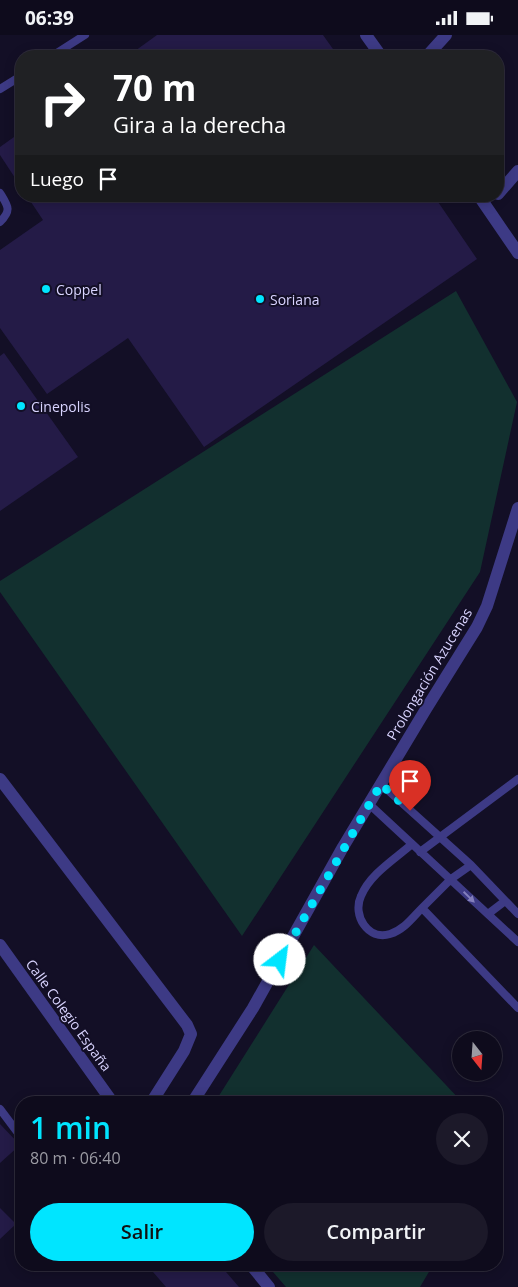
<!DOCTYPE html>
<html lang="es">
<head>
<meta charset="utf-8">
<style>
  :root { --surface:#0e0b1c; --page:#1c1929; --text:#f1f3f6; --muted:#9b9ba3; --line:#2e2b3b; --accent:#00e5ff }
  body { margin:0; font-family:"Open Sans",sans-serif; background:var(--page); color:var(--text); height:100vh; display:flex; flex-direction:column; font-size:19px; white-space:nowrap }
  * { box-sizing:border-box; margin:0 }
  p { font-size:16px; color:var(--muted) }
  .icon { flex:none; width:28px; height:28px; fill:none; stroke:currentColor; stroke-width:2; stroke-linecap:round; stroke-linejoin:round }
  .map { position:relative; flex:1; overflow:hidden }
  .drawer { position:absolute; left:15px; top:1061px; width:488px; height:175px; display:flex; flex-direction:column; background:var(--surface); border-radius:20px; box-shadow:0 2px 12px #0003,0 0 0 1px var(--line) }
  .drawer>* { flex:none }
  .banner { position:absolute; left:15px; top:15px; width:489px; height:152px; border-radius:20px; box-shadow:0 2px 12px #0003,0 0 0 1px var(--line); background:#202124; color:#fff; overflow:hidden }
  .needle { width:32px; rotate:163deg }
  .tools { position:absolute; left:452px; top:996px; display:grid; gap:10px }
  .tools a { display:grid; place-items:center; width:50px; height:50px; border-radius:50%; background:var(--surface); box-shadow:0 2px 12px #0003,0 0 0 1px var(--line); font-size:25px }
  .pin { position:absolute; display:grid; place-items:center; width:42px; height:42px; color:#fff; margin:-51px -21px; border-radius:50% 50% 50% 0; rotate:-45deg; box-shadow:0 0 5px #0007 }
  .pin .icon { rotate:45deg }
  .me { position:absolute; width:55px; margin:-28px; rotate:30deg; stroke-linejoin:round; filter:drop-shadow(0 0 4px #0008) }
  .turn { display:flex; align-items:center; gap:18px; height:105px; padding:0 15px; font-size:22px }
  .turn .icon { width:65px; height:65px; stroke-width:2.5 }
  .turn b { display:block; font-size:35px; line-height:42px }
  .then { display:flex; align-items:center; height:48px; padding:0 15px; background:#0003; gap:10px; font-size:19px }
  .round { display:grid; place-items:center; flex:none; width:52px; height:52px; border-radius:26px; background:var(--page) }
  .head { display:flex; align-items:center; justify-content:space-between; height:85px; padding:0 15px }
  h1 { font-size:30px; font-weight:600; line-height:38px; color:var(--accent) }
  .cta { display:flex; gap:10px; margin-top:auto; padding:10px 15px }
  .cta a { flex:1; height:58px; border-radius:30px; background:var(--accent); color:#111; font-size:20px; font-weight:600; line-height:58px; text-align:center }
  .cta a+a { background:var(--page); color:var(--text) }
  .status { display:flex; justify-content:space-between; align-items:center; height:35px; padding:0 25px; background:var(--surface); direction:ltr }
  .status svg { height:14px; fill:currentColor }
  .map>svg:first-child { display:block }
</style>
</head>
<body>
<div class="status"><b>06:39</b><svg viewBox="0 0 49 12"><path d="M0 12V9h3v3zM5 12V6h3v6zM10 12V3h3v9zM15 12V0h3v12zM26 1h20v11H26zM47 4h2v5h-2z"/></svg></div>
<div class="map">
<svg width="518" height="1252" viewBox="0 0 518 1252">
  <rect width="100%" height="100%" fill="#130f26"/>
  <path fill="#12302f" d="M456,256L517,367L480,537L242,901L0,557V546Z
    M314,910L462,1067H215Z
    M267,1230H433L420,1252H286Z"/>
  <path fill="#241b47" d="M157,0H323L338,21H128Z
    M21,97V152L0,120V112Z
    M27,161H434L477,224L204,412L128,303L47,359L0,293V215L43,185Z
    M4,318L78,422L0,476V321Z
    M0,1089L20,1110L0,1128Z
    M0,1173L16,1189L0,1204Z
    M147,1230H220L239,1252H166Z"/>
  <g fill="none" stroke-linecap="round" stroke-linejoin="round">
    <path stroke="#3d3a85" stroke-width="8" d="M52,21L85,0
      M0,54L21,41
      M0,158C8,171 12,175 0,187
      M381,749L471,830L518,879
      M369,769L518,907
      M412,809C395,824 370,839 361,861C352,880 368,906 390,899C404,895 413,882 422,873
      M420,817L518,744
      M471,830L451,844L422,873L518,973
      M488,879L505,866
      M0,1074L21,1102"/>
    <path stroke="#3d3a85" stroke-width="12" d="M366,0L381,21
      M427,21L446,0
      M498,159L518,136
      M479,161L518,218
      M0,744L187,990L191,999L184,1016L151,1068
      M0,910L113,1068
      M192,1068L253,973L343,812L426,674L477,592L487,571L518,473
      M251,1230L269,1252"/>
  </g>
  <defs><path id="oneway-solid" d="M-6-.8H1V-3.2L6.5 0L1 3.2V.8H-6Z" transform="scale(1.25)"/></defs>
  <use fill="#837fbc" href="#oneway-solid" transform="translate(469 862) rotate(44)"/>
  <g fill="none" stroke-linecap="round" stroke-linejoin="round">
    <path stroke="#00e5ff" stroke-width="9" stroke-dasharray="0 16.2" d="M280,925L381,749L410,776"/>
  </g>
  <g fill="#00e5ff" stroke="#130f26" stroke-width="2">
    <circle cx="46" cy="254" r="5"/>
    <circle cx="260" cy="264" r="5"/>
    <circle cx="21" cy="371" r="5"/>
  </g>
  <g text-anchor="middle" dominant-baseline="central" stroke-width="4" stroke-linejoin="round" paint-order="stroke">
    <g font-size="14" fill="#d9d4ff" stroke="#130f26" text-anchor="start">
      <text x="56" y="254">Coppel</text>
      <text x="270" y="264">Soriana</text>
      <text x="31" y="371">Cinepolis</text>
    </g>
    <g font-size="14" fill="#d9d4ff" stroke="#130f26">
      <text transform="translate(429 639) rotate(-59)">Prolongación Azucenas</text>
      <text transform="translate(69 980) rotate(54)">Calle Colegio España</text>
    </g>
  </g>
</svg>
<div class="tools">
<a><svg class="needle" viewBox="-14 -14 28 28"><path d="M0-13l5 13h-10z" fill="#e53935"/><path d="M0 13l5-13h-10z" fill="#9b9ba3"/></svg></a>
</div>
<div class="pin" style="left:410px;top:776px;background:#d93025"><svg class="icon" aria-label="arrive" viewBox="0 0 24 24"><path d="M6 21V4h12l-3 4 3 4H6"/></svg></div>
<svg class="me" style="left:280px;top:925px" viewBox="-20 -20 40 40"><circle r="19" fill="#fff"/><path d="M0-13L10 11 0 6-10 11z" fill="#00e5ff"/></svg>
<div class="banner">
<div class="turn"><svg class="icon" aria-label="right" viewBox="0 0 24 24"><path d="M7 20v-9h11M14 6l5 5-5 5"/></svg><div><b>70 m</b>Gira a la derecha</div></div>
<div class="then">Luego<svg class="icon" aria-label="arrive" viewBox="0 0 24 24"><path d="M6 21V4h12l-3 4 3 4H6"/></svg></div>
</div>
<section class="drawer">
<div class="head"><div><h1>1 min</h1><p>80 m · 06:40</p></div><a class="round"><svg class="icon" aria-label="close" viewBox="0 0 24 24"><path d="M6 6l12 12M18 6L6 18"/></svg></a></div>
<div class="cta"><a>Salir</a><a>Compartir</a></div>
</section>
</div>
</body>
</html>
